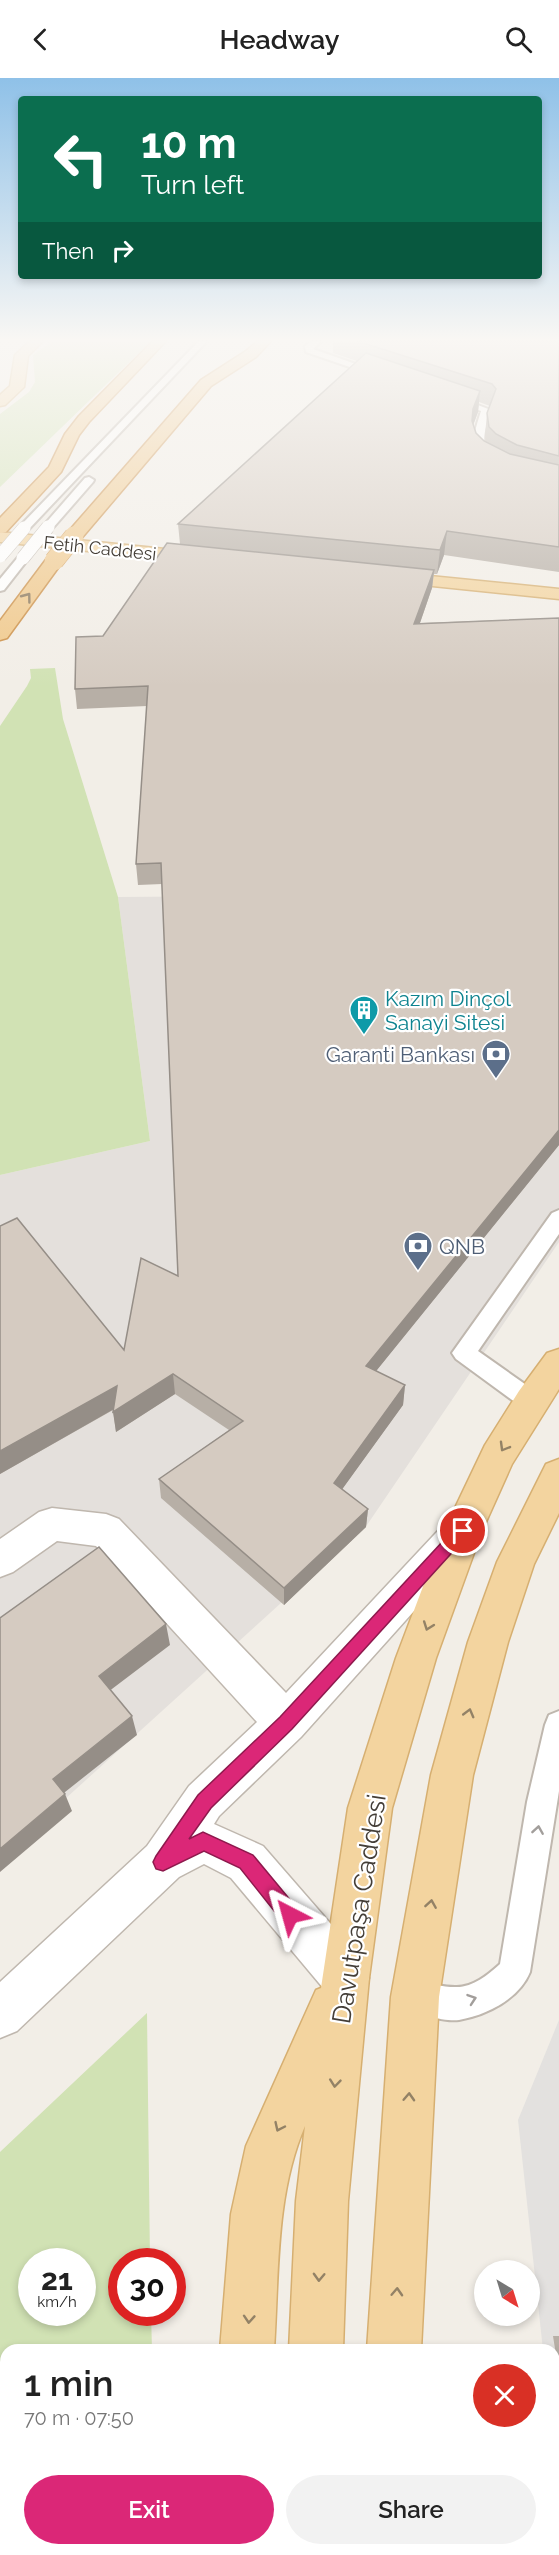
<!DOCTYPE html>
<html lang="en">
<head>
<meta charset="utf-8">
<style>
  :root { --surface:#fff; --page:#f2f2f2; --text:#222; --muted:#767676; --accent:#db2777 }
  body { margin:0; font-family:Raleway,sans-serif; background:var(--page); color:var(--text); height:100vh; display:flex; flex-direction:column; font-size:22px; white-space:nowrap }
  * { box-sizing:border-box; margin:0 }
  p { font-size:20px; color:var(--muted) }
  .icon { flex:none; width:33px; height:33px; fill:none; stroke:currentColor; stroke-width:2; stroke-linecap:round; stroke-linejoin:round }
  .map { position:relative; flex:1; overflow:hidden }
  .panel { position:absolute; left:0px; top:2266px; width:560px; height:212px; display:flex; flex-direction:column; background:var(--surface); border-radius:18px 18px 0 0; box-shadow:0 3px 9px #0003 }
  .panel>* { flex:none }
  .top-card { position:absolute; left:18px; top:18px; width:524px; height:183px; border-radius:6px; box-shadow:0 3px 9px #0003; background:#0b6e4f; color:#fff; overflow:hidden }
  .needle { width:39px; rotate:142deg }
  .controls { position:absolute; left:474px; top:2182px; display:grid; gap:12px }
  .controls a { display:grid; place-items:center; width:66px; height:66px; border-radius:50%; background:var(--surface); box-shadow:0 3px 9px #0003; font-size:30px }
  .speed { position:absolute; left:18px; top:2170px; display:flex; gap:12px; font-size:30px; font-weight:700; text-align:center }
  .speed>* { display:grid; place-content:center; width:78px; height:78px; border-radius:50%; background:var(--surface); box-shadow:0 3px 9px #0003; line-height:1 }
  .speed small { font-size:15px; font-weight:400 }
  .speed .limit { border:9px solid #d22; background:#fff; color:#111 }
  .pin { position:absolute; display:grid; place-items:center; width:51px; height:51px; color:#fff; margin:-26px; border:3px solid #fff; border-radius:50%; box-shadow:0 2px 6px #0007 }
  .me { position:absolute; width:66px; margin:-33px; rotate:321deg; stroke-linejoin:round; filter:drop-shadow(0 0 4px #0008) }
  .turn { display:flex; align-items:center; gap:21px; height:126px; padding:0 24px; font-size:27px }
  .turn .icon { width:78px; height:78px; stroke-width:2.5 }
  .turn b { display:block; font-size:42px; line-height:51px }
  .then { display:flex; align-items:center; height:57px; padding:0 24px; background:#0003; gap:12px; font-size:22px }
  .round { display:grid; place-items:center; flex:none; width:63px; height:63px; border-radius:32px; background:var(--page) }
  .headline { display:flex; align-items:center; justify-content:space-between; height:102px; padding:0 24px }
  h1 { font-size:36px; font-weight:600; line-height:45px }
  .action { display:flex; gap:12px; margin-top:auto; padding:12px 24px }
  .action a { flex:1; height:69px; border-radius:36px; background:var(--accent); color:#fff; font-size:24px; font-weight:600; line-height:69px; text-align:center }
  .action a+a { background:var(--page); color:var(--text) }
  header { display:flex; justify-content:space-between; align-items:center; height:78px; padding:0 24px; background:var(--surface); font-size:27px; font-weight:600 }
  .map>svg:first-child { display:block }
</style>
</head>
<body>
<header><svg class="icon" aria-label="back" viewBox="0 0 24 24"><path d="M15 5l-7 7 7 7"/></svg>Headway<svg class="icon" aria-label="search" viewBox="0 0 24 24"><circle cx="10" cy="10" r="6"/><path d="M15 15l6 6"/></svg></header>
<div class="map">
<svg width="559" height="2477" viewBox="0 0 559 2477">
  <rect width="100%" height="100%" fill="#f2eee7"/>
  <path fill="#e4e0dc" d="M559,816V1164L367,1447L0,1780V1097L150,1063L118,819Z"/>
  <path fill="#d1e2b4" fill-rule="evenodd" d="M53,263H151L0,409V336L29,314L35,304L33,277Z
    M55,590L63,641L118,819L150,1063L0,1097V648L27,608L31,600L30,591Z
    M147,1935L150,2184H122V2235H151L152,2272H6V2472H155V2477H0V2074ZM32,2184H82V2235H32Z"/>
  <path fill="#e3e1df" d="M559,1942V2417L554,2366V2272H543L518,2042Z"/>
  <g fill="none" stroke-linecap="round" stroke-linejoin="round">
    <g stroke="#bfb7ae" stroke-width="4">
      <path id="service" d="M199,263H207L28,452H20V448Z
        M312,263H322L313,271L387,297L379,299L306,274L305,268Z
        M448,318H454L491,332C485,352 479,366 492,383L491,385H483C468,368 475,353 481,333L448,322Z
        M89,399L94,402L93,404L52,451H44V447L85,400Z
        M23,476L29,480L4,512L0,513V501L19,478Z
        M559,1132V1156L478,1273L539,1316L543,1323L539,1330L531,1333L523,1330L456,1281L452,1275L552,1135Z
        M559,1633V1713L530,1894C519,1921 487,1937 459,1942C446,1944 416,1936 404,1930L399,1919L404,1908C421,1900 436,1909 455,1909C472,1910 488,1897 500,1886L527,1724L545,1647L549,1637Z"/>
    </g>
    <g stroke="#bfb7ae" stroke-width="3">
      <path id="minor" d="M52,1430L106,1436L119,1441L286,1615L449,1441L462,1436L475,1441L481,1453L475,1465L301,1659L219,1738L214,1746L263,1768L363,1883L369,1900L363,1917L346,1923L329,1917L231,1800L204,1786L179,1799L17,1953L0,1960V1904L147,1768L189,1708L257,1644L96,1468L57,1463L13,1494L0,1499V1461L39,1434Z"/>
    </g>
    <g stroke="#d6af71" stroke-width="3">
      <path id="primary" d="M30,263H43L28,278L24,309L5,327L0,328V317L10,308L15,277Z
        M0,454L204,475L210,476L213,480L210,484L204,485L0,464Z
        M390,494L559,511V521L384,503L381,499L384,495Z
        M559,1271V1311L512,1386L482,1453L436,1580L392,1730L369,1900L348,2123L343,2272H289L296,2123L305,2048C275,2117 279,2198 274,2272H220L231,2136L246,2068L316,1912L321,1910L348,1730L396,1580L444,1453L485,1367L519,1313L547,1275Z
        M559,1381V1435L534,1486L508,1564L473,1697L439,1919L421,2272H367L391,1919L431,1697L468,1564L497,1484L546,1386Z
        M210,2472H268V2477H210Z
        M286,2472H344V2477H286Z
        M378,2472H436V2477H378Z"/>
    </g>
    <g stroke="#cc9047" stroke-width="3">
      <path id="trunk" d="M153,263H166L89,344L79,357L61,394L6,454L0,455V440L49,389L65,356L79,338Z
        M258,263H271L256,279L211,308L80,462H68L66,458L68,454L201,302L246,273Z
        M54,478L60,479L63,483L7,560L0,562V543L48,479Z"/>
    </g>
    <use href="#service" fill="#fff" fill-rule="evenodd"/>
    <use href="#minor" fill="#fff" fill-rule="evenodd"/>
    <use href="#primary" fill="#f3d49f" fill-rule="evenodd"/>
    <use href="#trunk" fill="#f0c88a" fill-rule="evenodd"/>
    <g stroke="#bfb7ae" stroke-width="14" stroke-linecap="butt">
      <path id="service-bridge" d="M0,478L24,450
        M23,480L48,449"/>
    </g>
    <g stroke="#cc9047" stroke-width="20" stroke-linecap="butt">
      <path id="trunk-bridge" d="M54,483L74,458"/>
    </g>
    <use href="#service-bridge" stroke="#fff" stroke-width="13"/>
    <use href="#trunk-bridge" stroke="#f0c88a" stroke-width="19"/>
  </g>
  <path fill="#b7afa6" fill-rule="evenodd" d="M333,263H559V494L444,477L437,496H434L432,510L420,545L559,540V1067L376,1293L405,1307L403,1327L342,1411L368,1431L366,1449L284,1527L161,1420L159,1401L229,1352L175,1316L116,1354L113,1332L0,1396V1148L124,1272L178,1198L162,806L138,807L136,786L147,628L77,631L75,611L180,466L178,446L357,283L333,275ZM479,324L490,328L487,335L485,357L486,364L476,355L473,347L478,334Z
    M553,2258H559V2296Z"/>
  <path fill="#958e87" d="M480,313L478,334L471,353L473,331Z
    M447,453L444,477L437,496L440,472Z
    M434,492L432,510L413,565L414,546Z
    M559,1052V1067L364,1308L366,1288Z
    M173,1296L175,1316L116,1354L113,1334Z
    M405,1307L403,1327L333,1424L334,1405Z
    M117,1308L121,1327L0,1396V1373Z
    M368,1431L366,1449L284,1527V1510Z
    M166,1546L170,1567L104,1617L99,1598Z
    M132,1638L137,1657L60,1718L53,1701Z
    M65,1716L72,1733L0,1794V1771Z"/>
  <path fill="#d5cbc1" stroke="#958e87" stroke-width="1.5" d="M357,263H559V378L517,367L496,356L489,349L487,335L496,311L492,306Z
    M366,275L480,313L473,331L472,343L476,355L484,363L510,376L559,387V469L447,453L440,472L178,446Z
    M167,465L434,492L414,546L559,540V1052L366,1288L405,1307L334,1405L368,1431L284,1510L159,1401L243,1343L173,1296L113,1334L117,1308L0,1373V1148L17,1140L124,1272L141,1180L178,1198L161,785L136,786L148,608L75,611L76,559L103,558Z
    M99,1469L166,1546L99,1598L132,1638L53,1701L65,1716L0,1771V1540Z"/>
  <defs><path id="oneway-chevron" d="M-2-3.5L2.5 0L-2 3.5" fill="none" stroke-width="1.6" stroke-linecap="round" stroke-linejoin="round" transform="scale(1.5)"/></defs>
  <use stroke="#897558" href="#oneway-chevron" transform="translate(27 519) rotate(-53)"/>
  <g stroke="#938266">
    <use href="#oneway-chevron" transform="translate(504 1369) rotate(120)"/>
    <use href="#oneway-chevron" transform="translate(428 1548) rotate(110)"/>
    <use href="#oneway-chevron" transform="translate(469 1635) rotate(-75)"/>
    <use href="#oneway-chevron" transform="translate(431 1826) rotate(-81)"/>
    <use href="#oneway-chevron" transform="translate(335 2005) rotate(96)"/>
    <use href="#oneway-chevron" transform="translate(409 2019) rotate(-87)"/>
    <use href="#oneway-chevron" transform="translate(279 2049) rotate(115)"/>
    <use href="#oneway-chevron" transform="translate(319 2199) rotate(92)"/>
    <use href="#oneway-chevron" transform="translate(397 2214) rotate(-87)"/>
    <use href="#oneway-chevron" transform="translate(249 2241) rotate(94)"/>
  </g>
  <g stroke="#a29e9b">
    <use href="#oneway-chevron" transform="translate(538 1752) rotate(-81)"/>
    <use href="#oneway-chevron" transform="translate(472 1921) rotate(-19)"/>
  </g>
  <linearGradient id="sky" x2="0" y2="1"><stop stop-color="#8fc1e8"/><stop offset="0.43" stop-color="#f9f7f4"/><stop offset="1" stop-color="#f9f7f4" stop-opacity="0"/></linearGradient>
  <rect width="559" height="609" fill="url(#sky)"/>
  <path fill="#db2777" stroke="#8e194d" stroke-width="1.5" d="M463,1446L468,1448L470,1453L468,1457L292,1651L211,1730L189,1761L203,1754L253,1777L297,1830L299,1837L297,1844L290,1846L283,1844L240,1790L204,1773L163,1793L156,1791L153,1784L156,1778L198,1717L280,1639L457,1448Z"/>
  <defs>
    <g id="building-pin" transform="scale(1.5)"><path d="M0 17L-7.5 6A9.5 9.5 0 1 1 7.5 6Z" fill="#0f9aa8" stroke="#fff"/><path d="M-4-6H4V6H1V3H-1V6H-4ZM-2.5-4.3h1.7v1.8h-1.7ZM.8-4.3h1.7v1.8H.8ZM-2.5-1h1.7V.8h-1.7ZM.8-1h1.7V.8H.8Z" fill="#fff"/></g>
    <g id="bank-pin" transform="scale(1.5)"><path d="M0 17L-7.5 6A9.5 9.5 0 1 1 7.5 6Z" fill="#5c6f8a" stroke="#fff"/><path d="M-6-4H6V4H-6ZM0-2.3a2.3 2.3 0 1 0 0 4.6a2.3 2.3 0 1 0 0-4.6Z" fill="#fff"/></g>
  </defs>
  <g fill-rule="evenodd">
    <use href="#building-pin" x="364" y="932"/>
    <use href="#bank-pin" x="496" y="976"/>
    <use href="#bank-pin" x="418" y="1168"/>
  </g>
  <g text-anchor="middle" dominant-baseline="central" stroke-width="4.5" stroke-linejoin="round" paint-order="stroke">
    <g font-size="18" fill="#443e37" stroke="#fff">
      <text transform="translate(100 470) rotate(6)">Fetih Caddesi</text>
    </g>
    <g font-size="21" fill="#0d838f" stroke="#fff" text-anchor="start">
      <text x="385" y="920">Kazım Dinçol<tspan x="385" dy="24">Sanayi Sitesi</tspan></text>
    </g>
    <g font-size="21" fill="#4e5e75" stroke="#fff" text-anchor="end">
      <text x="475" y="976">Garanti Bankası</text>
      <text x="439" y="1168" text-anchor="start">QNB</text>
    </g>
    <g font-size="26" fill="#443e37" stroke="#fff">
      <text transform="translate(359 1831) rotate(-81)">Davutpaşa Caddesi</text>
    </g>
  </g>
</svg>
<div class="controls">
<a><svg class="needle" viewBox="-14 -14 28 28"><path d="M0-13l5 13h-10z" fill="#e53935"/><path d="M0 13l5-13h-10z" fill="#767676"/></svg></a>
</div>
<div class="speed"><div>21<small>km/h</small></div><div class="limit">30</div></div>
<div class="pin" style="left:463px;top:1453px;background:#d93025"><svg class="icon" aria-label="arrive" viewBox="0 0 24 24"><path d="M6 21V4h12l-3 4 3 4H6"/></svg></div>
<svg class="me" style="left:290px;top:1837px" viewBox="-20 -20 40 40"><path d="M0-17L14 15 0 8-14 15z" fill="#db2777" stroke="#fff" stroke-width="4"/></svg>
<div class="top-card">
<div class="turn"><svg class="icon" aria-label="left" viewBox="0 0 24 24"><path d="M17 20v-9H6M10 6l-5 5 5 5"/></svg><div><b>10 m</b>Turn left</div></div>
<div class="then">Then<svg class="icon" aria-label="right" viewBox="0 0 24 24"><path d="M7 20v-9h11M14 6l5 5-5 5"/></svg></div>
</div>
<section class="panel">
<div class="headline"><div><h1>1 min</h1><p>70 m · 07:50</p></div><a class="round" style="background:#d93025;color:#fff"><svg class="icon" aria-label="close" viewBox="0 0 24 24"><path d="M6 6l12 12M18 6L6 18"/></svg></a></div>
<div class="action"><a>Exit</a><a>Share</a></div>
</section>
</div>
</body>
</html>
